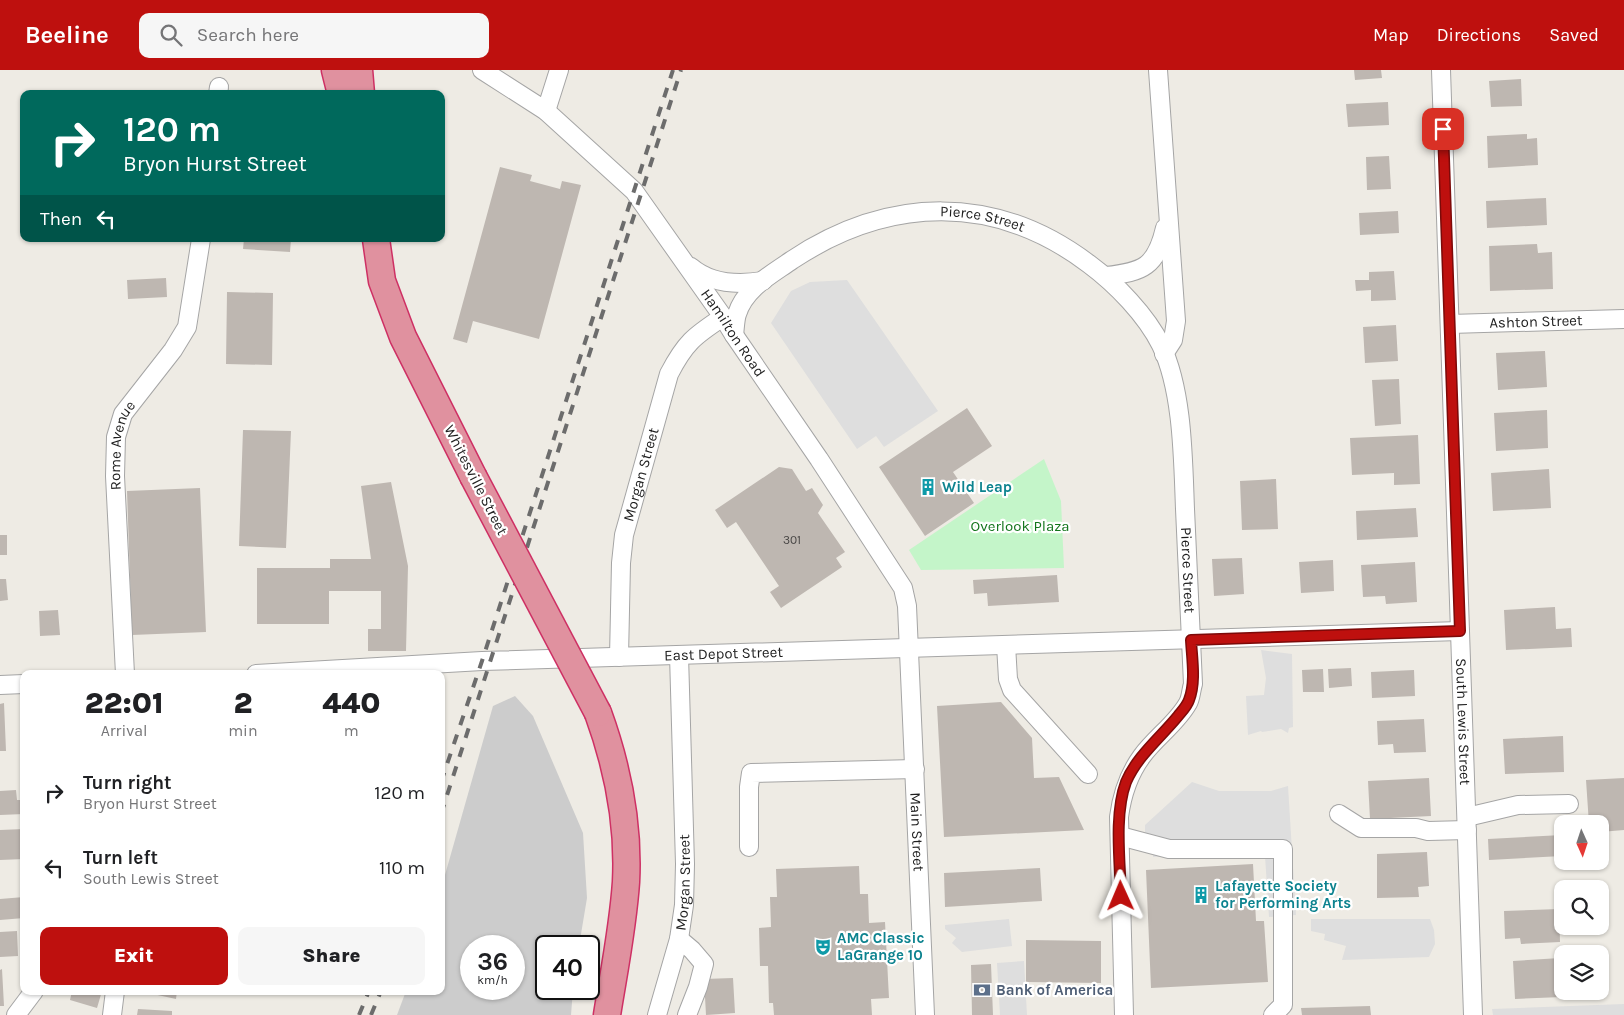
<!DOCTYPE html>
<html lang="en">
<head>
<meta charset="utf-8">
<style>
  :root { --surface:#fff; --page:#f6f6f6; --text:#202124; --muted:#757577; --accent:#be100e }
  body { margin:0; font-family:Karla,sans-serif; background:var(--page); color:var(--text); height:100vh; display:flex; flex-direction:column; font-size:19px; white-space:nowrap }
  * { box-sizing:border-box; margin:0 }
  p { font-size:16px; color:var(--muted) }
  .icon { flex:none; width:28px; height:28px; fill:none; stroke:currentColor; stroke-width:2; stroke-linecap:round; stroke-linejoin:round }
  .map { position:relative; flex:1; overflow:hidden }
  .drawer { position:absolute; left:20px; top:600px; width:425px; height:325px; display:flex; flex-direction:column; background:var(--surface); border-radius:10px; box-shadow:0 1px 4px #0004 }
  .drawer>* { flex:none }
  .hud { position:absolute; left:20px; top:20px; width:425px; height:152px; border-radius:10px; box-shadow:0 1px 4px #0004; background:#00695c; color:#fff; overflow:hidden }
  .needle { width:32px; rotate:177deg }
  .fabs { position:absolute; left:1554px; top:745px; display:grid; gap:10px }
  .fabs a { display:grid; place-items:center; width:55px; height:55px; border-radius:10px; background:var(--surface); box-shadow:0 1px 4px #0004; font-size:25px }
  .speed { position:absolute; left:460px; top:865px; display:flex; gap:10px; font-size:25px; font-weight:700; text-align:center }
  .speed>* { display:grid; place-content:center; width:65px; height:65px; border-radius:50%; background:var(--surface); box-shadow:0 1px 4px #0004; line-height:1 }
  .speed small { font-size:12px; font-weight:400 }
  .speed .limit { border:2px solid #111; border-radius:8px; background:#fff; color:#111 }
  .pin { position:absolute; display:grid; place-items:center; width:42px; height:42px; color:#fff; margin:-21px; border-radius:10px; box-shadow:0 2px 8px #0006 }
  .me { position:absolute; width:55px; margin:-28px; rotate:359deg; stroke-linejoin:round; filter:drop-shadow(0 0 4px #0008) }
  .turn { display:flex; align-items:center; gap:18px; height:105px; padding:0 20px; font-size:22px }
  .turn .icon { width:65px; height:65px; stroke-width:2.5 }
  .turn b { display:block; font-size:35px; line-height:42px }
  .then { display:flex; align-items:center; height:48px; padding:0 20px; background:#0003; gap:10px; font-size:19px }
  .eta { display:flex; justify-content:space-evenly; align-items:center; height:85px; text-align:center }
  .eta b { font-size:30px; font-weight:800; line-height:35px }
  .button { display:flex; gap:10px; margin-top:auto; padding:10px 20px }
  .button a { flex:1; height:58px; border-radius:10px; background:var(--accent); color:#fff; font-size:20px; font-weight:800; line-height:58px; text-align:center }
  .button a+a { background:var(--page); color:var(--text) }
  ul { padding:0; list-style:none }
  li { display:flex; align-items:center; gap:15px; height:75px; padding:0 20px }
  li div { flex:1 }
  li b { display:block; font-size:19px }
  li em { font-style:normal }
  header { display:flex; align-items:center; gap:30px; box-sizing:border-box; height:70px; padding:0 25px; background:var(--accent); color:#fff }
  header strong { font-size:24px }
  nav { display:flex; gap:28px; margin-inline-start:auto; font-size:18px }
  .search { width:350px; height:45px; background:var(--page); display:flex; align-items:center; gap:12px; box-sizing:border-box; padding:0 18px; border-radius:10px; color:var(--muted); font-size:19px }
  .map>svg:first-child { display:block }
</style>
</head>
<body>
<header>
<strong>Beeline</strong>
<div class="search"><svg class="icon" aria-label="search" viewBox="0 0 24 24"><circle cx="10" cy="10" r="6"/><path d="M15 15l6 6"/></svg>Search here</div>
<nav><a>Map</a><a>Directions</a><a>Saved</a></nav>
</header>
<div class="map">
<svg width="1624" height="945" viewBox="0 0 1624 945">
  <rect width="100%" height="100%" fill="#eeebe4"/>
  <path fill="#ccc" fill-rule="evenodd" d="M515,626L533,646L583,763L587,828L579,876H546V919H573L571,945H397L406,921H441V819L493,636ZM471,876H514V919H471Z"/>
  <path fill="#c4f5c9" d="M1044,389L1061,431L1064,498L921,500L909,480Z"/>
  <path fill="#dedede" d="M847,210L938,341L884,377L876,366L857,379L771,253L791,221L810,212Z
    M1261,580L1292,584L1293,657L1289,658L1288,663L1281,659L1262,662L1261,661L1248,665L1246,626L1264,625L1266,608Z
    M1192,712L1219,721H1271L1288,716L1296,845L1269,847L1265,786L1225,788L1224,783L1153,787V781L1145,777V755Z
    M1009,849L1012,876L962,882L952,873L956,868L945,859V855Z
    M1311,849H1430L1434,860L1435,874L1429,887L1342,890L1346,876L1324,870L1325,864L1311,861Z
    M1024,891L1027,945H1000L997,893Z
    M1624,934V945H1493L1492,939Z"/>
  <path fill="#beb7b1" d="M1354,0H1381L1382,8L1355,10Z
    M1521,9L1522,36L1491,37L1489,11Z
    M1388,32L1389,55L1348,57L1346,34Z
    M1527,64V69L1537,68L1538,95L1488,98L1487,66Z
    M1389,86L1391,119L1367,120L1366,87Z
    M500,97L532,105L530,111L560,119L562,111L581,115L539,269L473,251L467,273L453,269Z
    M1546,128L1547,155L1487,158L1486,131Z
    M1398,141L1399,163L1360,165L1359,143Z
    M244,169H291L290,182L243,179Z
    M1537,174L1538,183L1552,182L1553,219L1490,221L1489,176Z
    M1394,201L1396,230L1371,231V220L1356,221L1355,210H1369V202Z
    M166,208L167,227L128,229L127,210Z
    M227,222L273,223L272,295L226,294Z
    M1396,255L1398,291L1365,293L1363,257Z
    M1545,281L1547,317L1498,320L1496,283Z
    M1399,309L1401,354L1375,356L1372,310Z
    M967,338L992,376L953,402L974,433L925,466L879,397Z
    M1547,340L1548,378L1496,381L1494,343Z
    M243,360L291,361L286,478L239,476Z
    M1418,365L1420,414L1394,415V403L1352,405L1350,368Z
    M779,397L792,399L806,421L812,418L823,435L818,443L845,482L836,488L842,497L781,538L770,522L779,516L736,452L727,458L715,440Z
    M1549,399L1551,438L1493,441L1491,403Z
    M1276,409L1278,459L1242,460L1240,411Z
    M391,412L408,496L406,581H368V559H381V521H329V554H257V498H330V489H371L361,416Z
    M200,418L206,562L132,565L127,421Z
    M1416,438L1418,467L1357,470L1356,441Z
    M0,465H7V485H0Z
    M1242,488L1244,524L1214,526L1212,489Z
    M1333,490L1334,521L1301,523L1299,492Z
    M1415,492L1417,532L1386,534L1385,526L1363,527L1361,495Z
    M1057,505L1059,532L988,536L987,523L974,524L973,510Z
    M0,509H6L8,530L0,531Z
    M1555,537L1556,559L1571,558L1572,577L1506,580L1504,540Z
    M58,540L60,565L40,566L39,541Z
    M1351,598L1352,616L1329,618L1328,599Z
    M1323,599L1324,622H1303L1302,600Z
    M1414,600L1415,626L1372,628L1371,602Z
    M1001,632L1032,668L1034,708L1059,707L1084,760L944,767L937,636Z
    M4,633L6,681H0V634Z
    M1424,649L1426,682L1394,683L1393,674L1378,675L1377,651Z
    M1563,666L1564,702L1505,704L1503,669Z
    M1429,708L1431,746L1370,749L1368,711Z
    M1624,708V760L1600,762V754H1589L1586,710Z
    M16,720L17,730H24V744L0,745V721Z
    M24,759V789L0,790V760Z
    M1562,765V786L1489,790L1488,769Z
    M1427,782L1429,816L1418,817L1419,827L1377,828V784Z
    M1253,794L1256,851H1264L1268,912L1151,918L1146,800Z
    M859,796L860,824H868L869,853L885,852L889,928L871,929L872,945H774L773,933H769L768,896H760L759,858L771,857L770,827H777L776,799Z
    M1040,798L1042,831L945,837L944,803Z
    M24,827V848L0,850V829Z
    M1559,839L1560,872L1521,874L1520,868L1505,869L1504,841Z
    M17,861L18,886L0,887V862Z
    M1026,870L1101,871V913L1026,912Z
    M1560,888L1562,927L1515,929L1513,891Z
    M991,894L993,945H972L971,895Z
    M2,899L4,936H0V900Z
    M733,908L735,943L706,945L704,909Z
    M72,921H102L97,938L70,930Z
    M139,921H177L176,929Z
    M1370,936L1371,945H1302L1301,938Z
    M138,939L172,941V945H137Z"/>
  <g fill="none" stroke-linecap="round" stroke-linejoin="round">
    <g stroke="#a5a5a5" stroke-width="20">
      <g id="minor">
        <path id="s1" d="M482,0L546,41L634,121L723,247L734,265L819,389L903,518L907,536L925,945"/>
        <path d="M1158,0L1176,251L1173,270L1164,284"/>
        <path id="s2" d="M1441,0L1473,945"/>
        <path d="M218,24L219,17"/>
        <path d="M546,41L559,0"/>
        <path d="M691,197C711,214 738,215 763,211"/>
        <path d="M1106,206C1143,202 1156,197 1165,158"/>
        <path id="s3" d="M1450,254L1624,249"/>
        <path id="s4" d="M734,265C735,258 735,250 737,244C745,218 771,205 792,190C889,126 995,123 1089,194C1116,214 1146,245 1161,275C1183,321 1183,389 1185,439C1188,497 1190,556 1193,614C1191,620 1191,628 1188,633C1177,653 1156,667 1142,686C1128,705 1122,724 1119,747L1124,945"/>
        <path d="M1006,575L1008,609L1012,620L1088,704"/>
        <path id="s5" d="M619,587L621,493L624,465L669,304C685,273 694,266 723,247"/>
        <path id="s6" d="M125,604L115,406L116,367L123,344L173,280L187,257L201,169"/>
        <path id="s7" d="M256,604L482,591L1460,561"/>
        <path d="M0,615L24,614"/>
        <path d="M1339,744L1361,758H1416L1428,761L1467,760"/>
        <path d="M1467,747L1518,735L1569,734"/>
        <path d="M1120,766L1169,779H1283V935L1273,945"/>
        <path d="M749,777V717L751,703L915,699"/>
        <path d="M679,869L692,880L704,894L698,917L687,945"/>
        <path d="M16,945L34,921"/>
        <path d="M112,945L115,921"/>
        <path id="s8" d="M657,945L679,869L684,835L685,794L679,585"/>
      </g>
    </g>
    <g stroke="#ce3064" stroke-width="29">
      <path id="highway" d="M335,0L341,24
        M359,0L361,24
        M376,169L382,211L403,267L473,406
        M598,643C618,698 629,754 626,812C623,857 614,901 607,945"/>
    </g>
    <use href="#minor" stroke="#fff" stroke-width="18"/>
    <use href="#highway" stroke="#e0919f" stroke-width="26"/>
    <path stroke="#6c6c6c" stroke-width="4" stroke-dasharray="10 10" stroke-linecap="butt" d="M441,712L482,591L673,0
      M441,744L681,0
      M359,945L369,921
      M371,945L381,921"/>
    <g stroke="#ce3064" stroke-width="29" stroke-linecap="butt">
      <path id="highway-bridge" d="M473,406L598,643"/>
    </g>
    <use href="#highway-bridge" stroke="#e0919f" stroke-width="26"/>
  </g>
  <g fill="none" stroke-linecap="round" stroke-linejoin="round">
    <g stroke="#7c0a09" stroke-width="12">
      <path id="route" d="M1121,826C1120,791 1114,744 1126,712C1137,686 1161,667 1178,646C1182,641 1187,636 1189,630C1196,612 1192,589 1191,570L1460,561L1443,59"/>
    </g>
    <use href="#route" stroke="#be100e" stroke-width="9"/>
  </g>
  <defs>
    <g id="building-bare" transform="scale(1.35)"><path d="M-4-6H4V6H1V3H-1V6H-4ZM-2.5-4.3h1.7v1.8h-1.7ZM.8-4.3h1.7v1.8H.8ZM-2.5-1h1.7V.8h-1.7ZM.8-1h1.7V.8H.8Z" fill="#0f9aa8" stroke="#fff" stroke-width="2.5" paint-order="stroke"/></g>
    <g id="theatre-bare" transform="scale(1.35)"><path d="M-5-5.5Q0-4 5-5.5V0Q5 5 0 6Q-5 5-5 0ZM-3.3-2.5H-1v1.5H-3.3ZM1-2.5H3.3v1.5H1ZM-2.8 1Q0 5.5 2.8 1Z" fill="#0f9aa8" stroke="#fff" stroke-width="2.5" paint-order="stroke"/></g>
    <g id="bank-bare" transform="scale(1.35)"><path d="M-6-4H6V4H-6ZM0-2.3a2.3 2.3 0 1 0 0 4.6a2.3 2.3 0 1 0 0-4.6Z" fill="#5c6f8a" stroke="#fff" stroke-width="2.5" paint-order="stroke"/></g>
  </defs>
  <g fill-rule="evenodd">
    <use href="#building-bare" x="928" y="417"/>
    <use href="#building-bare" x="1201" y="825"/>
    <use href="#theatre-bare" x="823" y="877"/>
    <use href="#bank-bare" x="982" y="920"/>
  </g>
  <g text-anchor="middle" dominant-baseline="central" stroke-width="4.5" stroke-linejoin="round" paint-order="stroke">
    <g font-size="12" fill="#464443">
      <text x="792" y="470">301</text>
    </g>
    <g font-size="15" fill="#1e1e1e" stroke="#fff">
      <text stroke="none"><textPath href="#s4" startOffset="301">Pierce Street</textPath></text>
      <text stroke="none"><textPath href="#s3" startOffset="86">Ashton Street</textPath></text>
      <text stroke="none"><textPath href="#s1" startOffset="368">Hamilton Road</textPath></text>
      <text stroke="none"><textPath href="#s6" startOffset="230">Rome Avenue</textPath></text>
      <text stroke="none"><textPath href="#s5" startOffset="185">Morgan Street</textPath></text>
      <text transform="translate(476 410) rotate(63)">Whitesville Street</text>
      <text stroke="none"><textPath href="#s4" startOffset="756">Pierce Street</textPath></text>
      <text stroke="none"><textPath href="#s7" startOffset="468">East Depot Street</textPath></text>
      <text stroke="none"><textPath href="#s2" startOffset="652">South Lewis Street</textPath></text>
      <text stroke="none"><textPath href="#s1" startOffset="919">Main Street</textPath></text>
      <text stroke="none"><textPath href="#s8" startOffset="136">Morgan Street</textPath></text>
    </g>
    <g font-size="15" font-weight="bold" fill="#0d838f" stroke="#fff" text-anchor="start">
      <text x="942" y="417">Wild Leap</text>
      <text x="1215" y="816">Lafayette Society<tspan x="1215" dy="17">for Performing Arts</tspan></text>
      <text x="837" y="868">AMC Classic<tspan x="837" dy="17">LaGrange 10</tspan></text>
    </g>
    <g font-size="15" fill="#13751c" stroke="#fff">
      <text x="1020" y="456">Overlook Plaza</text>
    </g>
    <g font-size="15" font-weight="bold" fill="#4e5e75" stroke="#fff" text-anchor="start">
      <text x="996" y="920">Bank of America</text>
    </g>
  </g>
</svg>
<div class="fabs">
<a><svg class="needle" viewBox="-14 -14 28 28"><path d="M0-13l5 13h-10z" fill="#e53935"/><path d="M0 13l5-13h-10z" fill="#757577"/></svg></a>
<a><svg class="icon" aria-label="search" viewBox="0 0 24 24"><circle cx="10" cy="10" r="6"/><path d="M15 15l6 6"/></svg></a>
<a><svg class="icon" aria-label="layers" viewBox="0 0 24 24"><path d="M12 4l9 5-9 5-9-5zM3 14l9 5 9-5"/></svg></a>
</div>
<div class="speed"><div>36<small>km/h</small></div><div class="limit">40</div></div>
<div class="pin" style="left:1443px;top:59px;background:#d93025"><svg class="icon" aria-label="arrive" viewBox="0 0 24 24"><path d="M6 21V4h12l-3 4 3 4H6"/></svg></div>
<svg class="me" style="left:1121px;top:826px" viewBox="-20 -20 40 40"><path d="M0-17L14 15 0 8-14 15z" fill="#be100e" stroke="#fff" stroke-width="4"/></svg>
<div class="hud">
<div class="turn"><svg class="icon" aria-label="right" viewBox="0 0 24 24"><path d="M7 20v-9h11M14 6l5 5-5 5"/></svg><div><b>120 m</b>Bryon Hurst Street</div></div>
<div class="then">Then<svg class="icon" aria-label="left" viewBox="0 0 24 24"><path d="M17 20v-9H6M10 6l-5 5 5 5"/></svg></div>
</div>
<section class="drawer">
<div class="eta">
<div><b>22:01</b><p>Arrival</p></div>
<div><b>2</b><p>min</p></div>
<div><b>440</b><p>m</p></div>
</div>
<ul>
<li><svg class="icon" aria-label="right" viewBox="0 0 24 24"><path d="M7 20v-9h11M14 6l5 5-5 5"/></svg><div><b>Turn right</b><p>Bryon Hurst Street</p></div><em>120 m</em></li>
<li><svg class="icon" aria-label="left" viewBox="0 0 24 24"><path d="M17 20v-9H6M10 6l-5 5 5 5"/></svg><div><b>Turn left</b><p>South Lewis Street</p></div><em>110 m</em></li>
</ul>
<div class="button"><a>Exit</a><a>Share</a></div>
</section>
</div>
</body>
</html>
